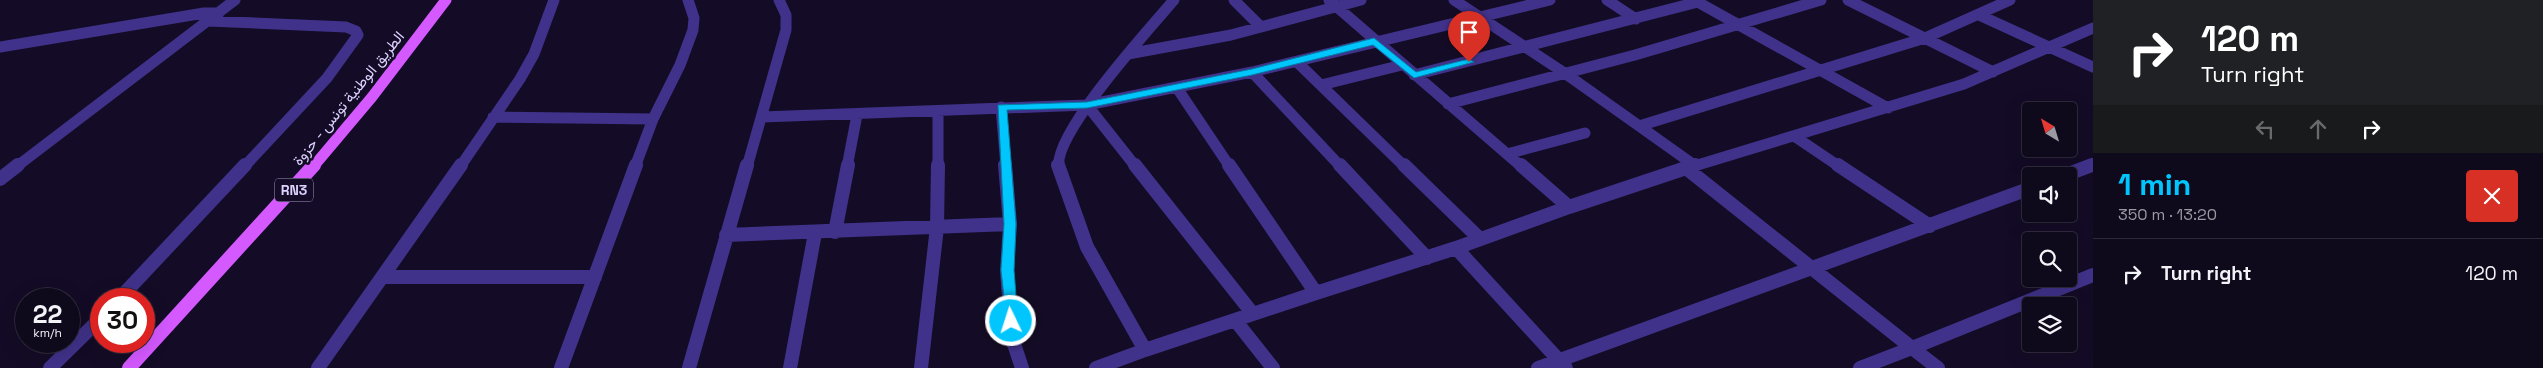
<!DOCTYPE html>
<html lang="en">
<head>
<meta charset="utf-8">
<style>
  :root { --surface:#0f091c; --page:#181225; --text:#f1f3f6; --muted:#9b9aa3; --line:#2f2a3b; --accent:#00c6fd }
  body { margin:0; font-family:"Space Grotesk",Vazirmatn,sans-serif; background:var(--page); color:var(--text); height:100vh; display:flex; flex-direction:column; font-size:19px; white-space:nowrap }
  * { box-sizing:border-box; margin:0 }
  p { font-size:16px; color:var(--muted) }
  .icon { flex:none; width:28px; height:28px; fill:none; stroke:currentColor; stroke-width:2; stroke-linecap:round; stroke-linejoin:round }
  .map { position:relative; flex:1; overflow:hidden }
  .panel { display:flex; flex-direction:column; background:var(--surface); width:450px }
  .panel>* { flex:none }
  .hud { background:#202124; color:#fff; overflow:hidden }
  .needle { width:32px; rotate:322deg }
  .controls { position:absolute; left:2022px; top:102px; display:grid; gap:10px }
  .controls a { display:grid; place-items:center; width:55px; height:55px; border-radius:5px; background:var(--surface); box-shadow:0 5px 20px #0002,0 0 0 1px var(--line); font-size:25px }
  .speed { position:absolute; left:15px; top:288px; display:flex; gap:10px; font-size:25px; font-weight:700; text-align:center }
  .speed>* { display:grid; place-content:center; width:65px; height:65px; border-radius:50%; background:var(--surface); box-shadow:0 5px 20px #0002,0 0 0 1px var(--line); line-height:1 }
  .speed small { font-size:12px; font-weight:400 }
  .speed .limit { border:8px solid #d22; background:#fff; color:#111 }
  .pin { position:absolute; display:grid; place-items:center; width:42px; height:42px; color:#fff; margin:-51px -21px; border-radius:50% 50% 50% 0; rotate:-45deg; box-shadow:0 0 5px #0007 }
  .pin .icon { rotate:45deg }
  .me { position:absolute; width:55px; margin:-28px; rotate:356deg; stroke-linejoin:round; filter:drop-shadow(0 0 4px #0008) }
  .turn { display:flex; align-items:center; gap:18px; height:105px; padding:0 25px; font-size:22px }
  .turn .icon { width:65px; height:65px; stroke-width:2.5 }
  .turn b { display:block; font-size:35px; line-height:42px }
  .lanes { display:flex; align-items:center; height:48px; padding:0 25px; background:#0003; justify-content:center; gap:25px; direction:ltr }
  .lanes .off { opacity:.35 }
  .round { display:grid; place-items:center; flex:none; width:52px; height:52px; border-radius:5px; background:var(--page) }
  .head { display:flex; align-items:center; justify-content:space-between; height:85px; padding:0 25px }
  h1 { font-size:30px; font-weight:700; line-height:38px; color:var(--accent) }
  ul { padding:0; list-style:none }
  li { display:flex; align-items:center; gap:15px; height:70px; padding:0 25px; border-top:1px solid var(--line) }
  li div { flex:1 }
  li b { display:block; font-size:19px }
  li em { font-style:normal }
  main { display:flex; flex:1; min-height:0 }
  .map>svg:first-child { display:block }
</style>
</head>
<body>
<main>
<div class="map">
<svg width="2093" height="368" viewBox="0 0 2093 368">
  <rect width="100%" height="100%" fill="#140c26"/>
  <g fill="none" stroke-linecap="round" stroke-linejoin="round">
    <path stroke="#40328a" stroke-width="11" d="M1234,0L1260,26
      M1329,0L1522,167
      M1454,0L1566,74L1694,165
      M1607,0L1636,19
      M1694,0L1888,108
      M1848,0L1993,72
      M1979,15L2093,67
      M208,21L346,27L356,31L358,35L327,78L244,167
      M0,47L204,13H219
      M1128,54L1231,35L1361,0
      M1297,62L1405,167
      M1252,72L1341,167
      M1414,75L1698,2
      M1321,85L1402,65
      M1177,88L1230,167
      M1448,104L1635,55L1821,0
      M1087,105L1136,167
      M1001,107L1006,167
      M493,117L653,119
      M762,117L1087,105L1252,72L1550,0
      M1639,126L1925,38L2010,0
      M1794,136L1840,167
      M1507,154L1585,133
      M16,167L235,0
      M460,167L520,79L534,54L554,0
      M635,167L653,119L680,65L693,30L694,18L688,0
      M747,167L786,30V15L779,0
      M847,167L857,115
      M938,167V111
      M1059,167C1053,134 1150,28 1174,0
      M1691,167L1964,84L2093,28
      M2089,167L2093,165"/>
    <path stroke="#40328a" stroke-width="14" d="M1005,165L1010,224L1007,271L1012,338L1022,368
      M1058,165L1087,247L1145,350L1096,368
      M1135,165L1253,314
      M1340,165L1427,258
      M1404,165L1480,239
      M1521,165L1569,207
      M1838,165L1930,226
      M1686,168L1912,348L2093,275
      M2063,176L2092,165
      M0,179L18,165
      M835,232L848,165
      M726,235L1010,224
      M1456,248L1569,207L1695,165
      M384,277H595
      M1316,293L1456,248L1566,368
      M119,299L245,165
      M1235,320L1273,368
      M1145,350L1316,293L1229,165
      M50,368L101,318
      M318,368L461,165
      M561,368L636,165
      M689,368L747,165
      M790,368L815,233
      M921,368L937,227L938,165
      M1538,368L2031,188
      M1860,368L1912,348L1938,368"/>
    <path stroke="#d459ff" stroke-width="11" d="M313,167L372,97L446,0"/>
    <path stroke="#d459ff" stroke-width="14" d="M129,368L314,165"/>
  </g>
  <path fill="#00c6fd" stroke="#0081a4" d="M1374,38L1416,72L1469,59L1474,62L1414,78L1373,45L1252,75L1087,108L1007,110L1016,224L1014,270L1018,321L1011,326L1007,324L1001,270L1004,224L998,105L1087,102L1252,69Z"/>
  <g text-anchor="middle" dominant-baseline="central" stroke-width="5" stroke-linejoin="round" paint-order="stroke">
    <rect fill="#140c26" stroke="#a097be" stroke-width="1" x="275" y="178.5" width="38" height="23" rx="4"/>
    <g font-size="14" font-weight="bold" fill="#dcd2ff">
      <text x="294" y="190">RN3</text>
    </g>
    <g font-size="15" fill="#dcd2ff" stroke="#140c26">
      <text transform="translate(348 98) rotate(-51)">الطريق الوطنية تونس - حزوة</text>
    </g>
  </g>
</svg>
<div class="controls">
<a><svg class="needle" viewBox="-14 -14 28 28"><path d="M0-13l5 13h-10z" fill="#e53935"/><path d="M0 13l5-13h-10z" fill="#9b9aa3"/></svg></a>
<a><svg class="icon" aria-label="sound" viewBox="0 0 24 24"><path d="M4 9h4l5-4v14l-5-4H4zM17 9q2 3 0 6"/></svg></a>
<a><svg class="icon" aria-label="search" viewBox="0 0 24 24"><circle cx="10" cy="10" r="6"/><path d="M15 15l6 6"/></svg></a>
<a><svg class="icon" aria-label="layers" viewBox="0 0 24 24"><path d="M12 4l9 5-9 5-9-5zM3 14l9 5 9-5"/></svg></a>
</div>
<div class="speed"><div>22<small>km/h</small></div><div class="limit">30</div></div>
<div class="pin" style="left:1469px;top:62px;background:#d93025"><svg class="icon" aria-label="arrive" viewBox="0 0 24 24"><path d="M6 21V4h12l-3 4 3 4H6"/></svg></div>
<svg class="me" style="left:1011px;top:321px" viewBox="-20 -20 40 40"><circle r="17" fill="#00c6fd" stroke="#fff" stroke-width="3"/><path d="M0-11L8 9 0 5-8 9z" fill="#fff"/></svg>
</div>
<section class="panel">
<div class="hud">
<div class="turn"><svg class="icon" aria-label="right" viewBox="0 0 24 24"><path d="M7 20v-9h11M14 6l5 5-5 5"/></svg><div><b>120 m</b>Turn right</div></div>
<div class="lanes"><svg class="icon off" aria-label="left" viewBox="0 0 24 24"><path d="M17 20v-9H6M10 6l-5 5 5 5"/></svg><svg class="icon off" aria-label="ahead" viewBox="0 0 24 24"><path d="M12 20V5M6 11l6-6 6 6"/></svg><svg class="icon" aria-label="right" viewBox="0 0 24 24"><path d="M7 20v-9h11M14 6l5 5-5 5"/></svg></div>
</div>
<div class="head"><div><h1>1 min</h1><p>350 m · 13:20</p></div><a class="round" style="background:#d93025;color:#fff"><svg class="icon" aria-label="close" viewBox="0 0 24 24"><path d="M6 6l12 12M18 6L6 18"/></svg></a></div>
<ul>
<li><svg class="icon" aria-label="right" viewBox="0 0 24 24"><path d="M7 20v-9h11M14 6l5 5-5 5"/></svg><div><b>Turn right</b></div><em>120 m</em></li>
</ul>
</section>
</main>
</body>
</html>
